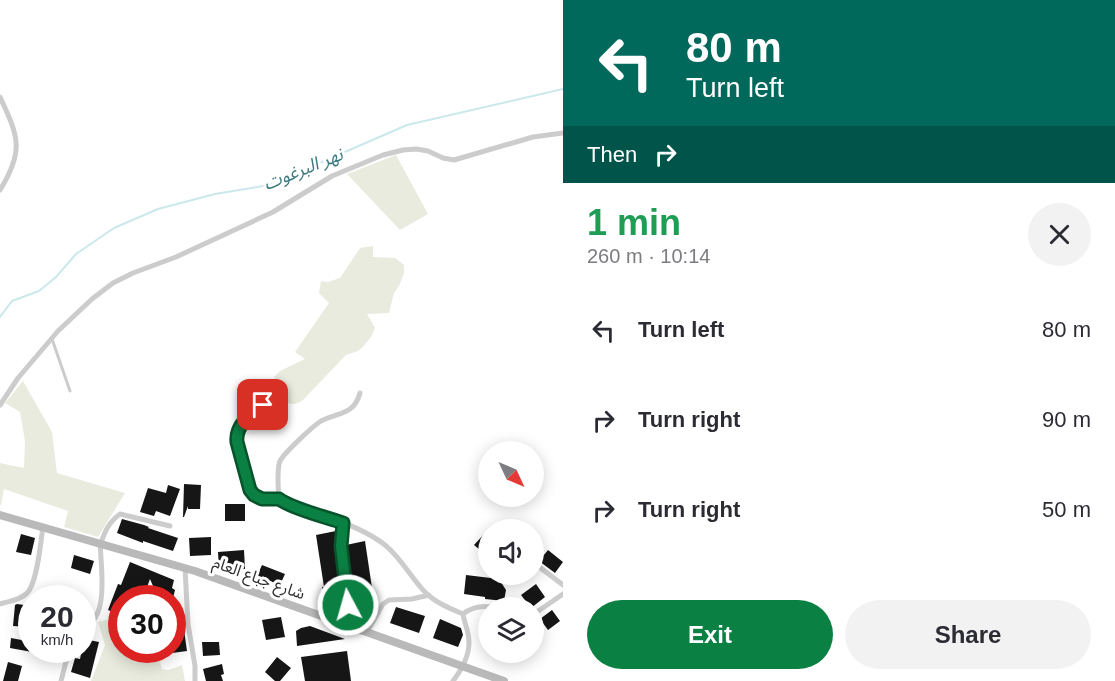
<!DOCTYPE html>
<html lang="en">
<head>
<meta charset="utf-8">
<style>
  :root { --surface:#fff; --page:#f2f2f3; --text:#2b2b33; --muted:#7c7c81; --accent:#0b8043 }
  body { margin:0; font-family:Helvetica,"Noto Sans Arabic",sans-serif; background:var(--page); color:var(--text); height:100vh; display:flex; flex-direction:column; font-size:22px; white-space:nowrap }
  * { box-sizing:border-box; margin:0 }
  p { font-size:20px; color:var(--muted) }
  .icon { flex:none; width:33px; height:33px; fill:none; stroke:currentColor; stroke-width:2; stroke-linecap:round; stroke-linejoin:round }
  .map { position:relative; flex:1; overflow:hidden }
  .panel { display:flex; flex-direction:column; background:var(--surface); width:552px }
  .panel>* { flex:none }
  .top-card { background:#00695c; color:#fff; overflow:hidden }
  .needle { width:39px; rotate:134deg }
  .buttons { position:absolute; left:478px; top:441px; display:grid; gap:12px }
  .buttons a { display:grid; place-items:center; width:66px; height:66px; border-radius:50%; background:var(--surface); box-shadow:0 3px 15px #0003; font-size:30px }
  .speed { position:absolute; left:18px; top:585px; display:flex; gap:12px; font-size:30px; font-weight:700; text-align:center }
  .speed>* { display:grid; place-content:center; width:78px; height:78px; border-radius:50%; background:var(--surface); box-shadow:0 3px 15px #0003; line-height:1 }
  .speed small { font-size:15px; font-weight:400 }
  .speed .limit { border:9px solid #d22; background:#fff; color:#111 }
  .pin { position:absolute; display:grid; place-items:center; width:51px; height:51px; color:#fff; margin:-26px; border-radius:12px; box-shadow:0 3px 9px #0006 }
  .me { position:absolute; width:66px; margin:-33px; rotate:354deg; stroke-linejoin:round; filter:drop-shadow(0 0 4px #0008) }
  .turn { display:flex; align-items:center; gap:21px; height:126px; padding:0 24px; font-size:27px }
  .turn .icon { width:78px; height:78px; stroke-width:2.5 }
  .turn b { display:block; font-size:42px; line-height:51px }
  .then { display:flex; align-items:center; height:57px; padding:0 24px; background:#0003; gap:12px; font-size:22px }
  .round { display:grid; place-items:center; flex:none; width:63px; height:63px; border-radius:32px; background:var(--page) }
  .overview { display:flex; align-items:center; justify-content:space-between; height:102px; padding:0 24px }
  h1 { font-size:36px; font-weight:700; line-height:45px; color:#1e9e55 }
  .cta { display:flex; gap:12px; margin-top:auto; padding:12px 24px }
  .cta a { flex:1; height:69px; border-radius:36px; background:var(--accent); color:#fff; font-size:24px; font-weight:700; line-height:69px; text-align:center }
  .cta a+a { background:var(--page); color:var(--text) }
  ul { padding:0; list-style:none }
  li { display:flex; align-items:center; gap:18px; height:90px; padding:0 24px }
  li div { flex:1 }
  li b { display:block; font-size:22px }
  li em { font-style:normal }
  main { display:flex; flex:1; min-height:0 }
  .map>svg:first-child { display:block }
</style>
</head>
<body>
<main>
<div class="map">
<svg width="563" height="681" viewBox="0 0 563 681">
  <rect width="100%" height="100%" fill="#fff"/>
  <path fill="#e9ebde" d="M396,155L428,214L400,230L347,174Z
    M373,246V257L395,258L404,265V273L399,286L394,293L389,313L367,314L375,328L371,337L362,348L358,351L346,355L303,400C296,405 293,405 285,402L283,391L274,377L280,371L305,359L295,352L329,303L319,293L321,281L328,282L340,278L360,248Z
    M23,381L52,432L57,473L125,493L98,537L64,527L68,511L4,489L1,505H0V463L24,468L25,441L20,412L5,403Z
    M121,616L122,650H157L162,669L168,670L182,665L185,681H91L105,645L98,622Z"/>
  <g fill="none" stroke-linecap="round" stroke-linejoin="round">
    <path stroke="#cbe8ea" stroke-width="2" d="M0,317L12,301L39,291L56,277L76,254L114,228L158,209L215,194L269,185L407,125L563,89"/>
  </g>
  <path fill="#161616" d="M184,484L201,485L200,509H188V506L184,517H183Z
    M168,485L180,489L170,516L156,511L154,516L140,512L148,488L166,493Z
    M225,504H245V521H225Z
    M122,519L144,525L149,527L148,528L178,538L173,551L143,541V543L117,533Z
    M336,531L343,602L325,605L322,587H324L316,535Z
    M486,532L489,536V554L486,555L474,545Z
    M21,534L35,538L31,555L16,552Z
    M211,537V555L190,556L189,538Z
    M365,541L375,608L372,613L358,615L354,587L351,588L346,545Z
    M244,550L245,569L219,570L218,552Z
    M548,550L563,562L555,573L539,561Z
    M74,555L94,561L90,574L71,568Z
    M130,562L174,580L172,588L175,590L173,598H155L156,593L150,579L143,598H122V611L115,613L108,610L118,584L121,585Z
    M262,565L285,574L280,585L257,576Z
    M466,575L499,579L506,590L504,601L485,599V597L464,594Z
    M536,584L545,597L531,608L521,595Z
    M17,604L31,606L29,627L13,626L15,605Z
    M396,607L425,616L419,633L390,623Z
    M552,610L560,621L548,630L540,619Z
    M281,617L285,637L266,640L262,620Z
    M440,619L461,628L463,635L458,647L433,638Z
    M310,626L345,639L297,646L296,631L301,628Z
    M184,630L187,651L172,653V631Z
    M11,638L32,642V652L10,648Z
    M84,639L99,642L90,678L71,672L75,658L80,659Z
    M202,642H219L220,655L203,656Z
    M347,651L351,681H305L301,657Z
    M277,657L291,668L280,681H275L265,672Z
    M8,662L22,666L18,681H3Z
    M222,664L224,674L221,675L223,681H206L203,669Z"/>
  <g fill="none" stroke-linecap="round" stroke-linejoin="round">
    <path stroke="#ccc" stroke-width="3" d="M52,339L70,391"/>
    <path stroke="#ccc" stroke-width="5" d="M0,97C18,136 25,150 0,190
      M360,393C354,415 339,412 321,421C313,426 284,453 280,461C277,468 278,490 279,499C290,507 305,510 318,514C341,521 366,530 385,545C401,558 410,576 424,591C434,602 449,608 463,614
      M0,405L18,378L58,331L92,299L113,283L133,273L176,257L273,212L332,176L383,155L403,150L416,149L428,151L443,158L454,160L533,137L563,133
      M263,405C251,414 235,425 237,442L251,490C258,500 267,499 279,499
      M343,523L341,546L348,605L347,625
      M101,543C105,531 109,522 120,514L170,526
      M487,561L489,559
      M534,563L563,585
      M185,568L188,624L195,666V681
      M0,604C9,601 21,600 27,593C37,584 41,541 43,526
      M534,614L563,594
      M82,631C89,625 95,620 98,612C105,596 101,561 100,543
      M367,632L383,604L389,600L412,599L429,595
      M61,681L69,650
      M453,681C463,668 472,651 468,634C467,627 464,622 463,614C472,607 484,605 496,608"/>
    <path stroke="#b9b9b9" stroke-width="8" d="M0,515L195,571L504,681"/>
  </g>
  <g fill="none" stroke-linecap="round" stroke-linejoin="round">
    <g stroke="#07532c" stroke-width="15">
      <path id="route" d="M263,405C251,414 235,425 237,442L250,490L254,495L262,499H279C293,509 326,517 343,523L341,546L348,605"/>
    </g>
    <use href="#route" stroke="#0b8043" stroke-width="10"/>
  </g>
  <g text-anchor="middle" dominant-baseline="central" stroke-width="6" stroke-linejoin="round" paint-order="stroke">
    <g font-size="16" fill="#2f2f2f" stroke="#fff">
      <text transform="translate(259 578) rotate(20)">شارع جباع العام</text>
    </g>
    <g font-size="18" font-style="italic" fill="#3d7b80" stroke="#fff">
      <text transform="translate(303 169) rotate(-22)">نهر البرغوت</text>
    </g>
  </g>
</svg>
<div class="buttons">
<a><svg class="needle" viewBox="-14 -14 28 28"><path d="M0-13l5 13h-10z" fill="#e53935"/><path d="M0 13l5-13h-10z" fill="#7c7c81"/></svg></a>
<a><svg class="icon" aria-label="sound" viewBox="0 0 24 24"><path d="M4 9h4l5-4v14l-5-4H4zM17 9q2 3 0 6"/></svg></a>
<a><svg class="icon" aria-label="layers" viewBox="0 0 24 24"><path d="M12 4l9 5-9 5-9-5zM3 14l9 5 9-5"/></svg></a>
</div>
<div class="speed"><div>20<small>km/h</small></div><div class="limit">30</div></div>
<div class="pin" style="left:263px;top:405px;background:#d93025"><svg class="icon" aria-label="arrive" viewBox="0 0 24 24"><path d="M6 21V4h12l-3 4 3 4H6"/></svg></div>
<svg class="me" style="left:348px;top:605px" viewBox="-20 -20 40 40"><circle r="17" fill="#0b8043" stroke="#fff" stroke-width="3"/><path d="M0-11L8 9 0 5-8 9z" fill="#fff"/></svg>
</div>
<section class="panel">
<div class="top-card">
<div class="turn"><svg class="icon" aria-label="left" viewBox="0 0 24 24"><path d="M17 20v-9H6M10 6l-5 5 5 5"/></svg><div><b>80 m</b>Turn left</div></div>
<div class="then">Then<svg class="icon" aria-label="right" viewBox="0 0 24 24"><path d="M7 20v-9h11M14 6l5 5-5 5"/></svg></div>
</div>
<div class="overview"><div><h1>1 min</h1><p>260 m · 10:14</p></div><a class="round"><svg class="icon" aria-label="close" viewBox="0 0 24 24"><path d="M6 6l12 12M18 6L6 18"/></svg></a></div>
<ul>
<li><svg class="icon" aria-label="left" viewBox="0 0 24 24"><path d="M17 20v-9H6M10 6l-5 5 5 5"/></svg><div><b>Turn left</b></div><em>80 m</em></li>
<li><svg class="icon" aria-label="right" viewBox="0 0 24 24"><path d="M7 20v-9h11M14 6l5 5-5 5"/></svg><div><b>Turn right</b></div><em>90 m</em></li>
<li><svg class="icon" aria-label="right" viewBox="0 0 24 24"><path d="M7 20v-9h11M14 6l5 5-5 5"/></svg><div><b>Turn right</b></div><em>50 m</em></li>
</ul>
<div class="cta"><a>Exit</a><a>Share</a></div>
</section>
</main>
</body>
</html>
